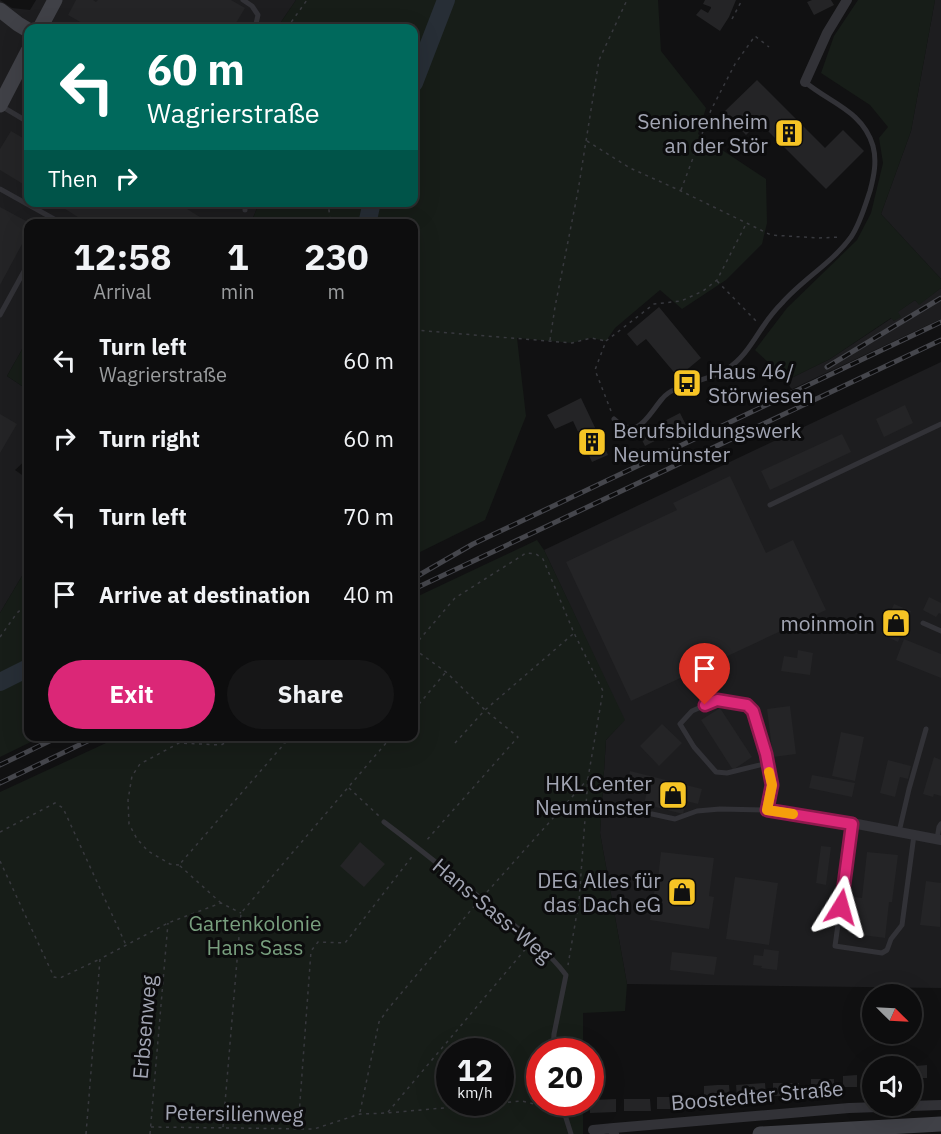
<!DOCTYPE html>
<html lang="en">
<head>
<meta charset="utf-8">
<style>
  :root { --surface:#0d0d0e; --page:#161617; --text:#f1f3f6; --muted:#9a9c9e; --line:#2d2d2e; --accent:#db2777 }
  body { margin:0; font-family:"IBM Plex Sans",sans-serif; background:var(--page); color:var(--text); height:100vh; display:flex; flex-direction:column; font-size:22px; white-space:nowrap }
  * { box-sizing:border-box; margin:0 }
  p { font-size:20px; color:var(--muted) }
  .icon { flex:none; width:33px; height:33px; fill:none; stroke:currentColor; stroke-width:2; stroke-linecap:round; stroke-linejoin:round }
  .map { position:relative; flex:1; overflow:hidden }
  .details { position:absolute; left:24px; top:219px; width:394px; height:522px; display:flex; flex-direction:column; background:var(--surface); border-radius:12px; box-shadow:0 6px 24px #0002,0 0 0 2px var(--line) }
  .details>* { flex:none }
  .top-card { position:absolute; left:24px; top:24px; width:394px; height:183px; border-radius:12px; box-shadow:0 6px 24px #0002,0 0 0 2px var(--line); background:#00695c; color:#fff; overflow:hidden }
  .needle { width:39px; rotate:114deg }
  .buttons { position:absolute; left:862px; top:984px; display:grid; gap:12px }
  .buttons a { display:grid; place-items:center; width:60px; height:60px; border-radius:50%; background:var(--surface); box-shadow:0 6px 24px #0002,0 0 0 2px var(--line); font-size:30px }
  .speed { position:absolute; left:436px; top:1038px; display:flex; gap:12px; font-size:30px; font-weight:700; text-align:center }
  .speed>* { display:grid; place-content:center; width:78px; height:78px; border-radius:50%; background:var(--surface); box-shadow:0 6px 24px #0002,0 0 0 2px var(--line); line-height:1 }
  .speed small { font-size:15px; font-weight:400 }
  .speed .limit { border:9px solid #d22; background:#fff; color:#111 }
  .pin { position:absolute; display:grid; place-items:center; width:51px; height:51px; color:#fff; margin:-62px -26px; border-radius:50% 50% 50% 0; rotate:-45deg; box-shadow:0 0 6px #0007 }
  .pin .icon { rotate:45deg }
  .me { position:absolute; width:66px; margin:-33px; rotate:8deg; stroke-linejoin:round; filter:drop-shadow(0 0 4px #0008) }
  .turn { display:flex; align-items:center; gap:21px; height:126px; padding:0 24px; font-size:27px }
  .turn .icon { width:78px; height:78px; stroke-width:2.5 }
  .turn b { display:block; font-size:42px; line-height:51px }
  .then { display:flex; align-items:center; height:57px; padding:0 24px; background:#0003; gap:12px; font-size:22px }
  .eta { display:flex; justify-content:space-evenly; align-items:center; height:102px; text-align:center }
  .eta b { font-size:36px; font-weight:700; line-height:42px }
  .button { display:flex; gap:12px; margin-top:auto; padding:12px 24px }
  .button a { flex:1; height:69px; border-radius:36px; background:var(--accent); color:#fff; font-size:24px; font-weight:700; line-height:69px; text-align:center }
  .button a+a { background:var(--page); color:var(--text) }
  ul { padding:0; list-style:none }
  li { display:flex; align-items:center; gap:18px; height:78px; padding:0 24px }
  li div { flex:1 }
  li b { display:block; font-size:22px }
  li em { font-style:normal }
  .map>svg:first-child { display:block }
</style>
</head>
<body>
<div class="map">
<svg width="941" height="1134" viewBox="0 0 941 1134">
  <rect width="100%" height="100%" fill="#111112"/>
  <path fill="#1d1d1f" d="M0,0L12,8L30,10L36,0H296L277,28H28V202L259,203L251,223L28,224V339L7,376L28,390V458L15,470L28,479V566L0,613Z
    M935,0H941V279L881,214L911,131Z
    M941,288V319L792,389L790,387L787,380L830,359L892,318L894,321L897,312L915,300L919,304Z
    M941,362V988L627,984L600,833L606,740L624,720L544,550Z"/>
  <path fill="#171d18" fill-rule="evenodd" d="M296,0H658L661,51L706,108L698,134L766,179L767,223L762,244L726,280L682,309L660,290L615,328L606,341L591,338L572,343L517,338L526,416L485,520L414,555V224L251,223L259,203L414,202V28H277Z
    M858,0H935L911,131L881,214L941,279V288L919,305L915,300L898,312L901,317L894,321L891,318L830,359L787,380L755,350L787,308L857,240L871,213L883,163L879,138L888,127L870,105L821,73L834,36Z
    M28,339V390L7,376Z
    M537,540L544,550L625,720L606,740L600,833L627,984L625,1011L583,1013V1051L540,1052V1102L583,1103V1134H0V792L119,737L414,736V598ZM450,1052H501V1102H450Z
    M28,566V736L41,737L0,757V613Z"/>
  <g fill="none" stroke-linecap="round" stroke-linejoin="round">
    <path stroke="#272e36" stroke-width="18" d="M414,83L446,0
      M367,224L372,202
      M0,682L28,668"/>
  </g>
  <path fill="#242426" d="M76,0H93L96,2L98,0H231L245,8L233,28H91L68,15Z
    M705,0H736L729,17L720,31L696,15L701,9L708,13L711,8V7L703,4Z
    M812,0H831L834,5L814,15L807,2Z
    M757,80L825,148L843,130L864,151L826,189L759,122L746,135L724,112Z
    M11,131L28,141V187L0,170V149Z
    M54,202H176L211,224H89Z
    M0,207L28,222V233L0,285Z
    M659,307L701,358L678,377L646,339L637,346L627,334Z
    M581,398L608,455L592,462L573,421L555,429L547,415Z
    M905,405L913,423L884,437L876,419Z
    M680,413L686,425L645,446L639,434Z
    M0,414L17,424L0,453Z
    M842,434L851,452L770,490L761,471Z
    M730,476L766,553L793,540L826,610L631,701L566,562L677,510L673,503Z
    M929,597L941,603V614L939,613L936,617L923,610Z
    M894,604L911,611L898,642L881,634Z
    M904,639L941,654V678L896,660Z
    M798,650L813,653L810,675L781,671L784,656L797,658Z
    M790,706L796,754L773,757L767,709Z
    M720,708L752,757L733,770L701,720Z
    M662,724L682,743L659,766L640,746Z
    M841,732L864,737L855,781L832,776Z
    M934,757L941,760V796L934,794L933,797L923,794Z
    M888,760L911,766L908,779L900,777L895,797L880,793Z
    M630,771L702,789L698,804L686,801L683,814L644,804L648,788L627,783Z
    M812,775L855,783L852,797L809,788Z
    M360,842L385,864L364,887L340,866Z
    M821,846L831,847L826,885L816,883Z
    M661,852L714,858L709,896L714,897L709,929L650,920L655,887L657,888Z
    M867,852L898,855L892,902H889L885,938L848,933L853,897L862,898Z
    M735,877L778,883L769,945L726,939Z
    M926,881L941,883L940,927L920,925Z
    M764,949L779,951L777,970L761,968L762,966L753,965L754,955L763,956Z
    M672,952L717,957L714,975L670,970Z
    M927,1065V1078H916V1066Z
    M864,1073H873V1085H865Z
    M857,1075V1087H843V1076Z
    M811,1079H834V1090H811Z
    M765,1083L766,1096L737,1098L736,1085Z
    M773,1083H799V1096H773Z
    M717,1085H729L730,1098L704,1099V1086Z
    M657,1097H684V1109H657Z
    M616,1099V1112L590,1113L589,1102H591V1100Z
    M624,1099H650L651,1111H624Z"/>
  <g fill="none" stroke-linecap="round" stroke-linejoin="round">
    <path stroke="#38393e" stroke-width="1.5" stroke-dasharray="3 4.5" stroke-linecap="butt" d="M732,19L742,0
      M287,28L307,0
      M587,141L630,168L681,191L771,235L818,238L841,237
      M681,190L711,110L735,64L755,36L769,47
      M328,202L330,219L329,224
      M717,281L757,322
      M414,330L572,343L591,338L606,341
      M550,340L555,307L578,191L599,60L627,0
      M611,411L595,370L606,341L654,304L681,301L703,291L717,280L746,224
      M0,637L17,613L28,603
      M414,646L455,598L526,553L536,554L543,559L574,633L603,691L588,778L579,901L568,965
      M414,649L446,672L485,710L518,737L425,842
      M414,710L446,672
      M278,736L284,743
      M455,743L485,710L573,634
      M349,788L379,816
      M0,832L55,803L63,808L126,945
      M0,861L54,977L60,978L100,959
      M179,865L170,864L148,851L137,839L129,824L128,800L132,776L140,764L179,743L221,745L238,736
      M487,892L588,779
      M221,903L179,865L291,736
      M360,1112L379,1022L388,1009L476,904
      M388,1112L528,946
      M151,1127L314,1129L360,1114L387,1113L522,1101L554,1109
      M223,1127L241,913L392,736
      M298,1129L311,951L318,942L345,943L414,854
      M86,1134L100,959L168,923L221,903L241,913
      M150,1134L168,923"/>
    <path stroke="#323237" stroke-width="5" d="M243,0L252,6L258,15L255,28
      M1,106L28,122
      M0,189L54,219L51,224
      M245,202V210
      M0,315L28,264
      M614,419C638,442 648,415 662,399C665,395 671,391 676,389C691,381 715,378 727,369C743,359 752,343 762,328C768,319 775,310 782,303C803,279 832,263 851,237C860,224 865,206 870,191C874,176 877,161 873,146C863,111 830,103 805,82
      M770,505L941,424
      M923,623L941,631
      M652,814L675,819L697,811L720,809L767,810L772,785L766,754L753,711L747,705L717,700L692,711L680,724L694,747L716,772L727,773L768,763
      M384,822C424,852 462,883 501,915C524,933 548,951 566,975L554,1034L553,1052
      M852,823L835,946L882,953L887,950L891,939L902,925L914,835
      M899,832L909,789L926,729
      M937,839L939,827L941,824
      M561,1102L571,1134"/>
    <path stroke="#323237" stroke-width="10" d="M805,82L827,33L847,0
      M767,810L852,823L941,840
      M593,1130L614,1128
      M614,1134V1128L849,1108L941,1105"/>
    <path stroke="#404147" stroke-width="15" d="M0,10L18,24L28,30
      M40,28L55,0
      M0,105L28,51
      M760,1134L941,1124"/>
    <g stroke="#45464c" stroke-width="5">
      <path id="rail" d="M827,367L941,298
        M414,578L473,544L530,517L941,322
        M414,589L941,340
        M0,765L60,736
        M0,783L98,736"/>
    </g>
    <use href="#rail" stroke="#0c0c0d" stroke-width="3" stroke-dasharray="9" stroke-linecap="butt"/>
  </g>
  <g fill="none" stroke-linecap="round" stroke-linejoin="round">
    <g stroke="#8e194d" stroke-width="15">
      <path id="route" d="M705,705L717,700L747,705L753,711L766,754L772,785L767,810L852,824L841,907"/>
    </g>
    <use href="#route" stroke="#db2777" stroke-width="10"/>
    <path stroke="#f59e0b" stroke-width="10" d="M769,772L772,785L767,810L793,814"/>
  </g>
  <defs>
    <g id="building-square" transform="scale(1.5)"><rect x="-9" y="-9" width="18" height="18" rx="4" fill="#f6c425" stroke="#0c0c0d"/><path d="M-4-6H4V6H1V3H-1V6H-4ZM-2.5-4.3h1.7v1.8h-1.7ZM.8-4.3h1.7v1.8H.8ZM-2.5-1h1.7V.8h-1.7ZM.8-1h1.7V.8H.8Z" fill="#111"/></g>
    <g id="bus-square" transform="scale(1.5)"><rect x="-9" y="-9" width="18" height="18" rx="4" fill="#f6c425" stroke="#0c0c0d"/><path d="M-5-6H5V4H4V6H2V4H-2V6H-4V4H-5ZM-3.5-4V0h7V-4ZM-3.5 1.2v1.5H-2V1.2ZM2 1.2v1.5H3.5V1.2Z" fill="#111"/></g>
    <g id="shop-square" transform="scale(1.5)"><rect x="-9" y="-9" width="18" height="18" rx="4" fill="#f6c425" stroke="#0c0c0d"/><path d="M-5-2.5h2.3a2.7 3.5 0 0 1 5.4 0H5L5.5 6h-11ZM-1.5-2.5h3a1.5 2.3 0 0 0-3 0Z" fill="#111"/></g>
  </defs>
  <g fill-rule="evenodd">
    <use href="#building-square" x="789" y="133"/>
    <use href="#bus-square" x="687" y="383"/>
    <use href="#building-square" x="592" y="442"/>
    <use href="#shop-square" x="896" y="623"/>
    <use href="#shop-square" x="673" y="795"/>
    <use href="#shop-square" x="682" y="892"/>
  </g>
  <g text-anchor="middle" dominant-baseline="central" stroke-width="6" stroke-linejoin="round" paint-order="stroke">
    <g font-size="21" fill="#a2a5b3" stroke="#0c0c0d" text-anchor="end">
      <text x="768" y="121">Seniorenheim<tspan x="768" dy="24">an der Stör</tspan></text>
      <text x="708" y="371" text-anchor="start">Haus 46/<tspan x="708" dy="24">Störwiesen</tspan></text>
      <text x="613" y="430" text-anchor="start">Berufsbildungswerk<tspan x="613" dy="24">Neumünster</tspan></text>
      <text x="875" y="623">moinmoin</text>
      <text x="652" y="783">HKL Center<tspan x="652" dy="24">Neumünster</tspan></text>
      <text x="661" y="880">DEG Alles für<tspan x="661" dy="24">das Dach eG</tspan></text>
    </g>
    <g font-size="21" fill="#a2a5b3" stroke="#0c0c0d">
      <text transform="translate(493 910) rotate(40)">Hans-Sass-Weg</text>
      <text transform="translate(144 1027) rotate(-85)">Erbsenweg</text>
      <text transform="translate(757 1095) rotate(-5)">Boostedter Straße</text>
      <text transform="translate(234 1113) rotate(1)">Petersilienweg</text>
    </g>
    <g font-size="21" fill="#789f7e" stroke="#0c0c0d">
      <text x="255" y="923">Gartenkolonie<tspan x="255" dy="24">Hans Sass</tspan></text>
    </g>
  </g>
</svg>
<div class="buttons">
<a><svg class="needle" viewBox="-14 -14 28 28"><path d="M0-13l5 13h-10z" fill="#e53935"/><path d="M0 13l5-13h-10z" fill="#9a9c9e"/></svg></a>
<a><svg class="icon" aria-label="sound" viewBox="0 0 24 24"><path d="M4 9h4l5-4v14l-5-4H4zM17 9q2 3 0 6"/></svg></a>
</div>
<div class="speed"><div>12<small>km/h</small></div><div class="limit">20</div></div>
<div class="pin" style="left:705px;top:705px;background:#d93025"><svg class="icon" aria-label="arrive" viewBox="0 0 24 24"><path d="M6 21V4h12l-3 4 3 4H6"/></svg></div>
<svg class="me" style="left:841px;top:907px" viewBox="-20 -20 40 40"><path d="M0-17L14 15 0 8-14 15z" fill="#db2777" stroke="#fff" stroke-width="4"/></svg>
<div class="top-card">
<div class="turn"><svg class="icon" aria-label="left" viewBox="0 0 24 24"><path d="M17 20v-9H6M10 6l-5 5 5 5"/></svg><div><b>60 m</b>Wagrierstraße</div></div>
<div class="then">Then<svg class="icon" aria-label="right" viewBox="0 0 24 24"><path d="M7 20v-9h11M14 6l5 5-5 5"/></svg></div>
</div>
<section class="details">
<div class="eta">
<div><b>12:58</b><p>Arrival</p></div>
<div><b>1</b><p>min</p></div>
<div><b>230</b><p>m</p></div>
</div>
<ul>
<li><svg class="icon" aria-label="left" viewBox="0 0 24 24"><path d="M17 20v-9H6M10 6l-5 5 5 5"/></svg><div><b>Turn left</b><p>Wagrierstraße</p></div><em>60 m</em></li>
<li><svg class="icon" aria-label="right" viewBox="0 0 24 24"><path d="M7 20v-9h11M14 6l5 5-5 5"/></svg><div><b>Turn right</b></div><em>60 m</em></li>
<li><svg class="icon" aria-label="left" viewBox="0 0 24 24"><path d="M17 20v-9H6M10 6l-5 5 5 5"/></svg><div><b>Turn left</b></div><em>70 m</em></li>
<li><svg class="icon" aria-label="arrive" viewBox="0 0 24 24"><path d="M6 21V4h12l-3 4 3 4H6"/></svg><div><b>Arrive at destination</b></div><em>40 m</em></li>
</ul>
<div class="button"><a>Exit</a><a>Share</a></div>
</section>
</div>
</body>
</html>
